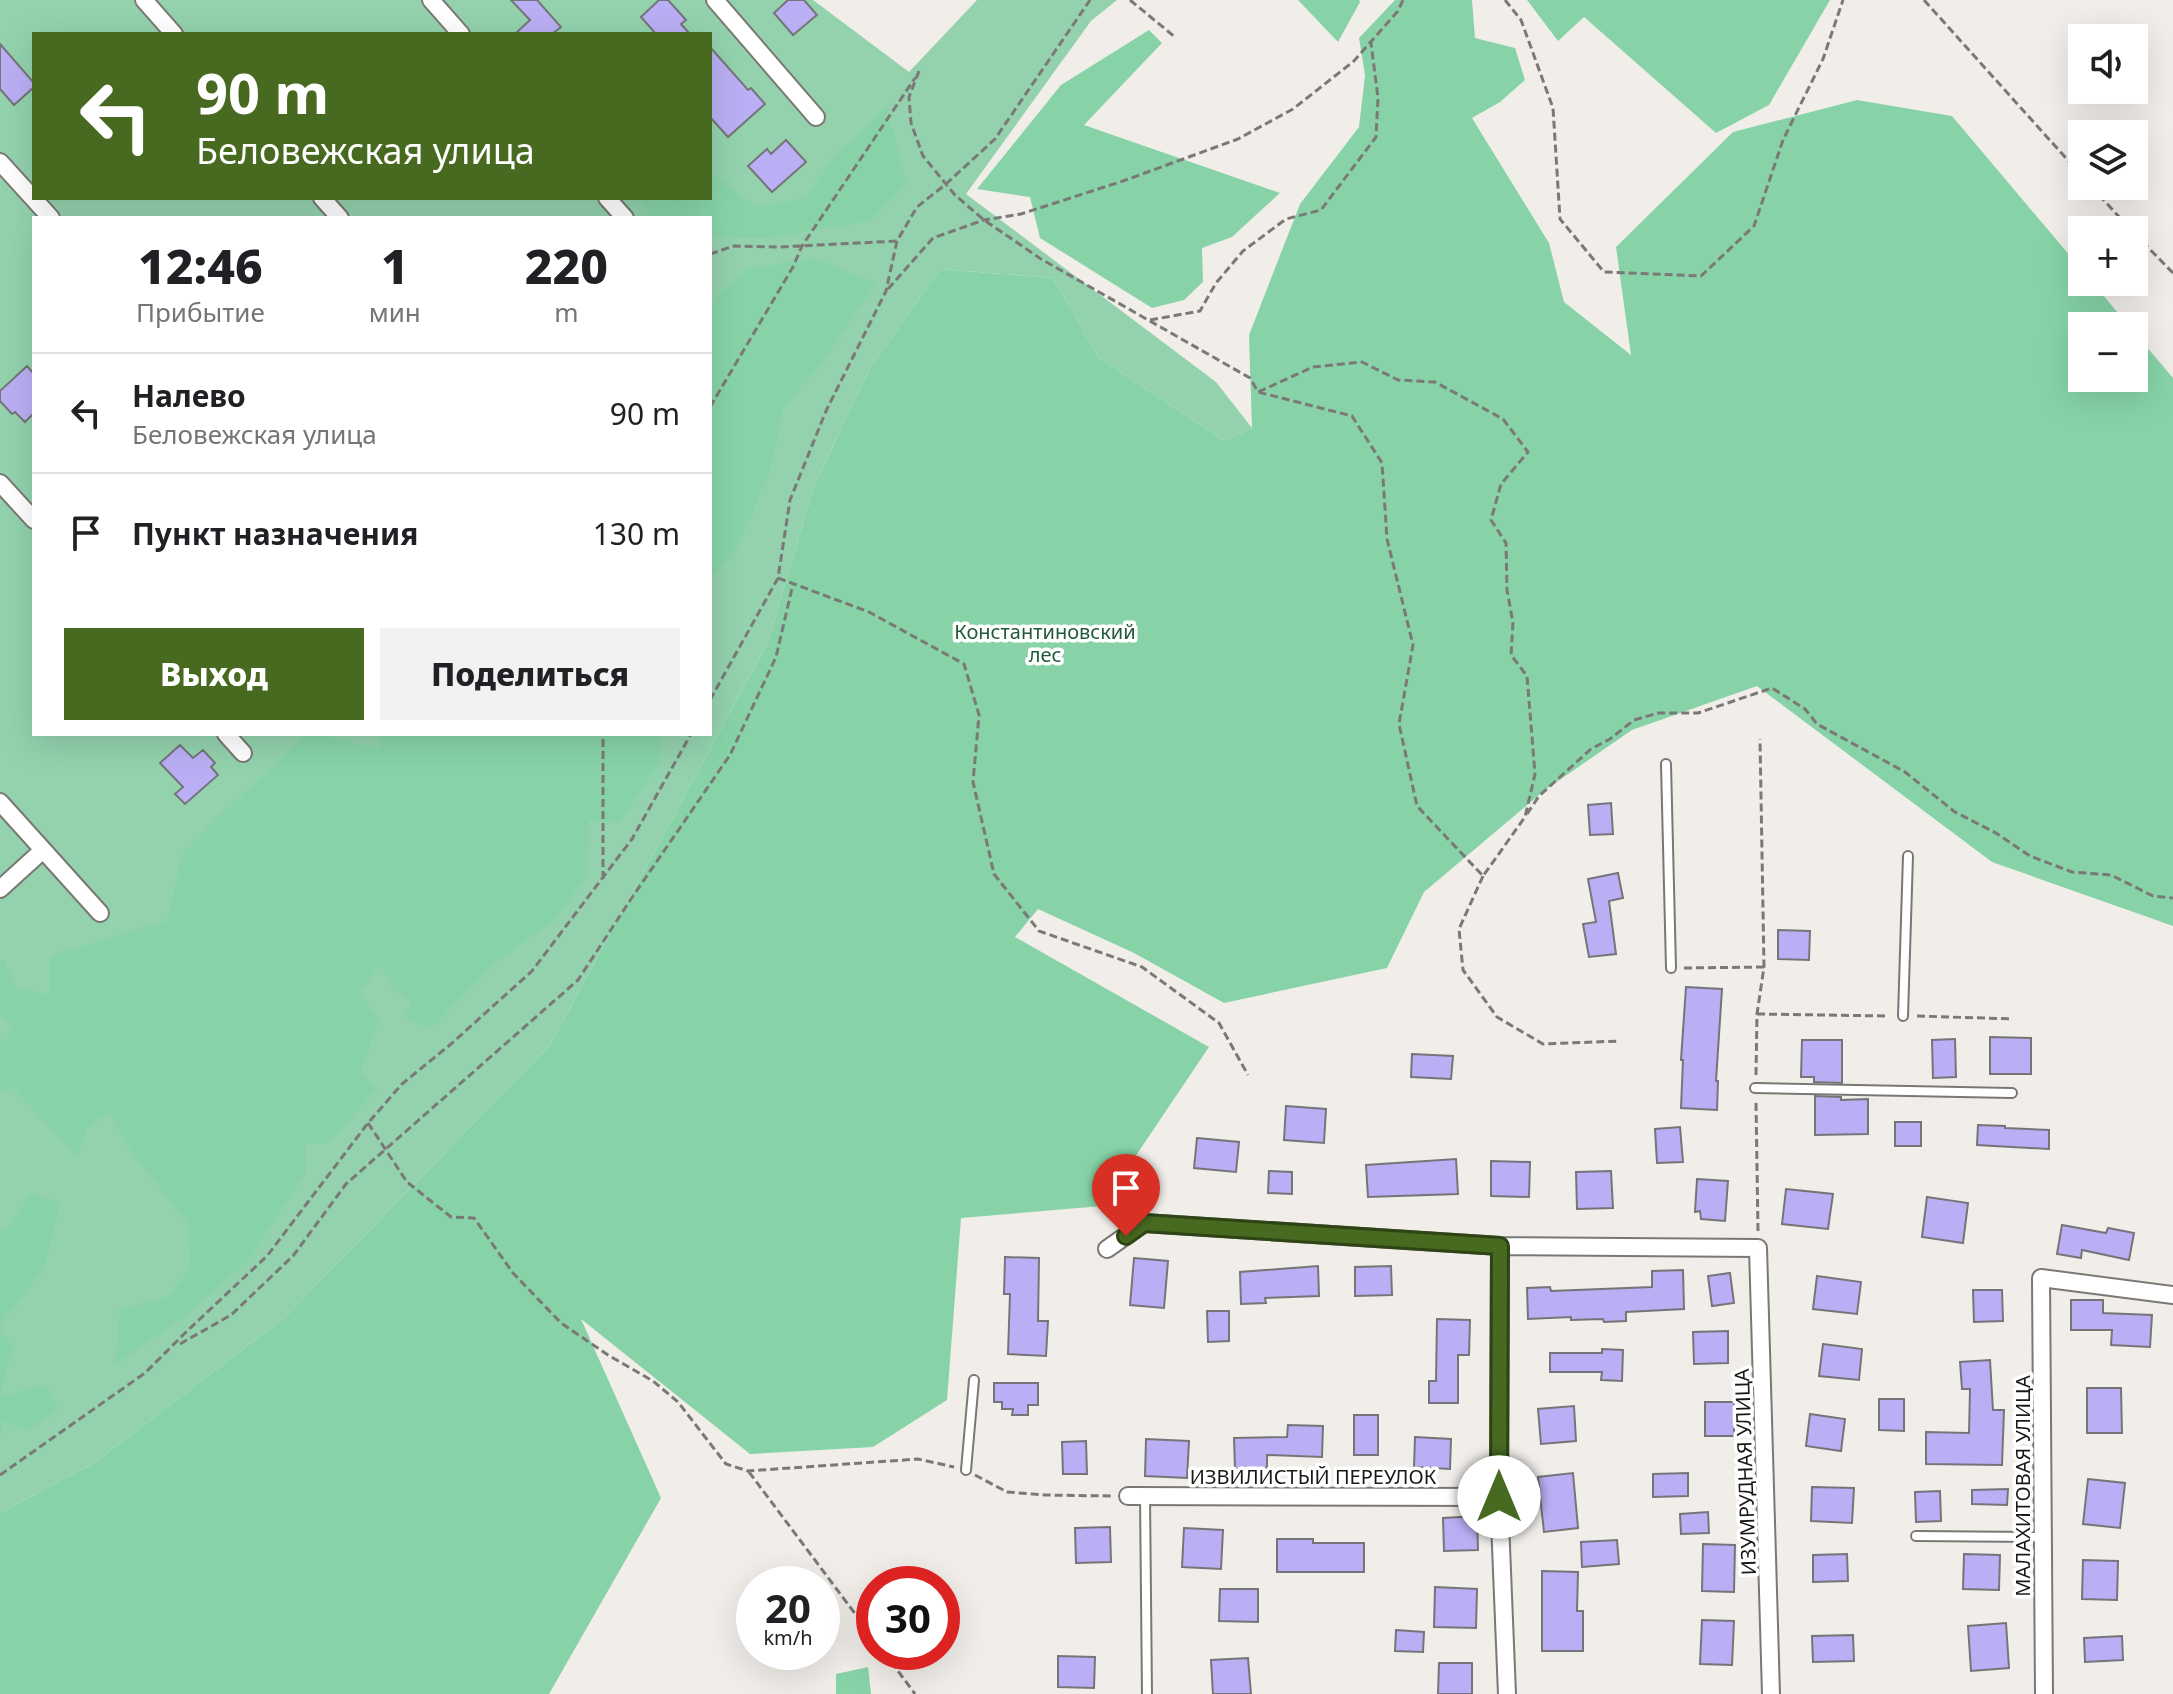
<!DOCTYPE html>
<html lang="ru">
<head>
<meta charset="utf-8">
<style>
  :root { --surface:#fff; --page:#f2f2f2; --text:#202124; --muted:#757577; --line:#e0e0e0; --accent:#476920 }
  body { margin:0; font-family:"Noto Sans",sans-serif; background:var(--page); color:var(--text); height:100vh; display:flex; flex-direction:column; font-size:30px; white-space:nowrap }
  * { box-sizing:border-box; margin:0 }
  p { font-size:26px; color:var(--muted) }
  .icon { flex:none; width:44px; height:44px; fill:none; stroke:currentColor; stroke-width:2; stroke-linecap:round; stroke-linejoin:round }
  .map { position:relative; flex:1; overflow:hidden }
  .details { position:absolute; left:32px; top:216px; width:680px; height:520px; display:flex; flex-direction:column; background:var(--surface); border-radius:0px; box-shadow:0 8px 32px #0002 }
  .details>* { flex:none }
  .top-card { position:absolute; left:32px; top:32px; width:680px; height:168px; border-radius:0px; box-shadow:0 8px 32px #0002; background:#476920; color:#fff; overflow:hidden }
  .tools { position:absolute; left:2068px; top:24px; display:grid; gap:16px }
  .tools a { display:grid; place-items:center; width:80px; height:80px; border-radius:0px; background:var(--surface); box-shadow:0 8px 32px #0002; font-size:40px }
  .speed { position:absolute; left:736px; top:1566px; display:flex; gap:16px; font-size:40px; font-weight:700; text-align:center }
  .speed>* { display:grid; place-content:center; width:104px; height:104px; border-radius:50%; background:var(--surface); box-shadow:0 8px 32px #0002; line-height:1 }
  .speed small { font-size:20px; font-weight:400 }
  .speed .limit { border:12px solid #d22; background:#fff; color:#111 }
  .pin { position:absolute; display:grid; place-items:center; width:68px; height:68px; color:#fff; margin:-82px -34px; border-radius:50% 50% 50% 0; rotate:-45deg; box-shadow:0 0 8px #0007 }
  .pin .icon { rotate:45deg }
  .me { position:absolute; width:88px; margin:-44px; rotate:0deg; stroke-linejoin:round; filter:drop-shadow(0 0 6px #0008) }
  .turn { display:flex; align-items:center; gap:28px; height:168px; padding:0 32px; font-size:36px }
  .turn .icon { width:104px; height:104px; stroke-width:2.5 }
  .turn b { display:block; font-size:56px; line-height:68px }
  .eta { display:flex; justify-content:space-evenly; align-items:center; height:136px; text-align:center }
  .eta b { font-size:48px; font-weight:800; line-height:56px }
  .button { display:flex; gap:16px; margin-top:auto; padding:16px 32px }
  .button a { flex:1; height:92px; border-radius:0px; background:var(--accent); color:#fff; font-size:32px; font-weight:800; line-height:92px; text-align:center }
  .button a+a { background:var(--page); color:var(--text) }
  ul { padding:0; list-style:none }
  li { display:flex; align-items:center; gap:24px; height:120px; padding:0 32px; border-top:2px solid var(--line) }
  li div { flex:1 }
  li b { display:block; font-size:30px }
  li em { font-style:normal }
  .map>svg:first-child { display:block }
</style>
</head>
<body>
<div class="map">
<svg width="2173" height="1694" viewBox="0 0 2173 1694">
  <rect width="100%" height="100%" fill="#f1eeea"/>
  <path fill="#93d2ad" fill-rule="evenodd" d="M0,0H813L909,72L977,0H1117L1091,21L966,194L1216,382L1252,428L1224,441L1099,358L1053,278L940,269L870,368L814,486L768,642L550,1045L285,1317L94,1463L0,1513ZM34,34H710V198H34ZM34,218H710V734H34Z"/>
  <path fill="#87d3a7" d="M1298,0H1359L1360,2L1338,42Z
    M1395,0H1472L1475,38L1515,48L1525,80L1500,102L1472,118L1549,243L1564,302L1631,355L1616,247L1733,132L1857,100L1952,116L2082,270V282H2092L2129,326H2082V378H2134V332L2173,378V926L1992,862L1757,686L1632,730L1545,790L1424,892L1387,968L1224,1003L1134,953L1038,909L1015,937L1209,1047L1102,1206L961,1218L947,1400L873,1447L750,1454L581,1319L661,1498L549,1694H0V1513L94,1463L285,1317L550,1045L768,642L814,486L870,368L940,269L1053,278L1099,358L1224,441L1252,428L1249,335L1300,204L1359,127L1365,75L1359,38Z
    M1527,0H1830L1769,105L1716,133L1584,17L1558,41Z
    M1149,30L1162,43L1084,125L1280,193L1232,237L1202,248L1203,282L1184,300L1152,308L1040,238L1030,197L977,189L1061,85Z
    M887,107L906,184L870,221L767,238H710V218H653L636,198H710V171L757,208L806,198L833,158Z
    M814,259L876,283L824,361L783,408L771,467L741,541L710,580V303L746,269Z
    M308,734H321L379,749L381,734H661L659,764L619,823L589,820L587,875L555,919L493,964L432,1028L404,1018L411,1002L393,989L380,965L360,993L378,1020L361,1073L377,1089L328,1144H305L306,1172L248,1261L182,1318L115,1365L120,1310L169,1297L190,1267L188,1224L128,1147L109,1112L87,1129L78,1157L13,1088L0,1090V1041L6,1040L13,1025L0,1015V960H4L16,989L49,994L50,956L167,921L182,854L221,814Z
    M31,1193L60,1204L44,1268L0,1325V1228L8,1229Z
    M0,1331L14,1347L0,1394Z
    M45,1386L59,1409L29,1430L4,1421L0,1434V1396Z
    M868,1667L871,1694H836V1674Z"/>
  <path fill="#baaff4" stroke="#757579" stroke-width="2" d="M511,0H537L561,27L552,34H515L530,20Z
    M659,0H668L686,20L681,24L690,34H656L641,17Z
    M788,0H804L817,15L793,35L774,13Z
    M0,44L34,83V87L14,105L0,89Z
    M710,47L748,90L751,88L765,104L728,137L710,117Z
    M786,140L806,162L772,192L748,166L767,149L771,154Z
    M27,366L34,374V413L25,422L15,412L12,414L0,401V391Z
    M180,745L193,758L203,750L215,763L211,767L218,775L185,804L175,794L183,787L160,763Z
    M1611,803L1613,834L1590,835L1588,805Z
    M1618,873L1623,898L1609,901L1616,954L1589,957L1583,924L1596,922L1588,879Z
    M1778,930L1810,931L1809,960L1778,959Z
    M1686,987L1722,989L1716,1081H1718L1717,1110L1681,1108L1683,1060H1681Z
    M1990,1037L2031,1038V1074H1990Z
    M1955,1039L1956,1077L1933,1078L1932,1040Z
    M1802,1040H1842V1083L1814,1082V1077H1801Z
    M1412,1054L1453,1056L1451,1079L1411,1077Z
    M1815,1096L1841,1097V1100L1868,1099V1134L1815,1135Z
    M1286,1106L1326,1109L1324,1143L1284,1140Z
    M1895,1122H1921V1146H1895Z
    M1978,1125L2005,1126V1128L2049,1130V1149L1977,1145Z
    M1680,1127L1683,1162L1657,1163L1655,1129Z
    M1197,1138L1239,1142L1236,1172L1194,1168Z
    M1456,1159L1458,1194L1368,1197L1366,1165Z
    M1491,1161L1530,1162L1529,1197L1491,1196Z
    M1269,1171L1292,1172V1194L1268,1193Z
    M1611,1171L1613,1208L1577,1209L1576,1172Z
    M1697,1179L1728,1181L1725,1221L1701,1219L1700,1211L1695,1212Z
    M1786,1189L1833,1194L1828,1229L1782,1224Z
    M1927,1197L1968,1203L1963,1243L1922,1237Z
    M2062,1225L2106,1233L2108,1228L2134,1233L2129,1260L2082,1250L2081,1258L2057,1254Z
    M1005,1257L1039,1258L1038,1321H1048L1046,1356L1008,1354L1010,1294H1004Z
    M1134,1258L1168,1261L1164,1308L1130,1305Z
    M1318,1266L1319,1296L1265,1298L1266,1303L1241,1304L1240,1272Z
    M1391,1266L1392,1295L1355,1296V1267Z
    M1683,1270L1684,1309L1626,1312V1321L1604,1322L1603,1319L1571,1320V1317L1528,1319L1527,1288L1550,1287L1551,1291L1652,1287V1271Z
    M1730,1273L1734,1303L1712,1306L1708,1276Z
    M1817,1276L1861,1282L1857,1314L1813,1309Z
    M1973,1290H2002L2003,1321L1974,1322Z
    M2071,1300H2103V1313L2152,1315L2150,1347L2111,1345L2112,1330H2071Z
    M1207,1311H1229V1341L1208,1342Z
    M1437,1319L1470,1320L1469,1355H1458V1403H1429V1381H1436Z
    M1728,1331V1363L1694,1364L1693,1332Z
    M1823,1344L1862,1349L1859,1380L1819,1376Z
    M1602,1349L1623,1350L1622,1381L1601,1380L1602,1372H1550V1353H1602Z
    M1990,1360L1993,1410H2004L2002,1465L1926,1464V1432L1969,1433L1970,1389H1962L1960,1362Z
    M994,1383H1038V1405H1028V1415H1012L1013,1409H1002V1402H994Z
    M2087,1388H2121L2122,1433H2087Z
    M1879,1399H1904V1431L1879,1430Z
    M1705,1402H1734V1436H1705Z
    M1574,1406L1576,1441L1541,1444L1538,1409Z
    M1810,1414L1845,1419L1841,1451L1806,1446Z
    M1354,1415H1378V1455H1354Z
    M1288,1425L1323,1426L1322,1457L1267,1455V1468L1235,1469L1234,1438L1287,1437Z
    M1415,1437L1451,1439L1450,1469L1414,1467Z
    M1146,1439L1189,1441L1187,1478L1145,1476Z
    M1086,1441L1087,1474H1063L1062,1442Z
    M1573,1473L1578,1528L1544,1532L1538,1477Z
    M1688,1473V1496L1653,1497V1474Z
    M2088,1479L2125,1483L2120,1528L2083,1524Z
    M1812,1487L1854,1488L1852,1523L1811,1521Z
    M2008,1489L2007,1505L1972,1504V1490Z
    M1940,1491L1941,1521L1916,1522L1915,1492Z
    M1708,1512L1709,1533L1681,1534L1680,1514Z
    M1477,1516L1478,1550L1444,1551L1443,1518Z
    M1110,1527L1111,1562L1076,1563L1075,1528Z
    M1184,1528L1223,1530L1221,1569L1182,1567Z
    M1277,1539H1313V1543H1364V1572H1277Z
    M1617,1540L1619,1564L1582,1567L1581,1542Z
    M1703,1544L1735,1545L1734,1592L1702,1591Z
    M1847,1554L1848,1581L1813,1582V1555Z
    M1964,1554L2000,1555L1999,1590L1963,1589Z
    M2083,1560L2118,1561L2117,1600L2082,1599Z
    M1542,1571L1578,1572L1577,1611H1583V1651H1542Z
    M1435,1587L1477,1589L1476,1628L1434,1627Z
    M1220,1589H1258V1622L1219,1621Z
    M1702,1620L1734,1621L1732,1665L1700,1664Z
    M2006,1623L2009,1668L1971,1671L1968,1626Z
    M1396,1630L1424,1632L1423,1652L1395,1651Z
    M1853,1635L1854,1661L1813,1662L1812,1636Z
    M2122,1636L2123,1660L2085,1662L2084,1638Z
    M1058,1656L1095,1657L1094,1688L1058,1687Z
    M1248,1658L1251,1694H1213L1211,1660Z
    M1439,1663H1472V1694H1438Z"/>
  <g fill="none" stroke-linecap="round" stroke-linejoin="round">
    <g stroke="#7a7874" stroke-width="12">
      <path id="lane" d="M1666,764L1671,968
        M1903,1016L1908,856
        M1755,1088L2012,1093
        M966,1470L974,1380
        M1145,1496L1147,1694
        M1916,1536L2043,1537"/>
    </g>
    <g stroke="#7a7874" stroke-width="20">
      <path id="street" d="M144,0L174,34
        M431,0L461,34
        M715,0L816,117
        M0,162L51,218
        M322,198L340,218
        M607,198L625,218
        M0,483L34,520
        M226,734L243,753
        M0,802L100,913
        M0,889L43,850
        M1500,1246L1499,1497L1507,1694
        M1107,1249L1144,1223L1500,1246L1758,1248L1771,1694
        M1128,1496L1499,1497
        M2044,1694L2041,1278L2173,1295"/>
    </g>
    <path stroke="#7b7977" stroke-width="3" stroke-dasharray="8 4" stroke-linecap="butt" d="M1130,0L1175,37
      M1505,0L1521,20L1553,108L1560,219L1604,272L1701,276L1754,226L1783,140L1823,59L1843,0
      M1924,0L2082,176
      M919,71L909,97L911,123L923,156L955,195L984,220L1041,259L1250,378L1258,392L1352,416L1382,463L1387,539L1413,645L1399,724L1417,806L1483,876L1525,817L1535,774L1527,676L1511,655L1513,623L1507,590L1506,543L1491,520L1501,484L1528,452L1503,419L1435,382L1398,380L1362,362L1313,367L1258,392
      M2091,186L2131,230
      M2134,233L2173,273
      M710,254L734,246L779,247L897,241
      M888,289L933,238L984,220L1021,214L1123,181L1238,139L1293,109L1354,61L1398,11L1403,0
      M1150,320L1200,311L1216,283L1243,251L1286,219L1321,210L1376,137L1378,98L1371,43
      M710,407L793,267L802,246L915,78
      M778,578L869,612L964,664L979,715L973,782L994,874L1039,931L1142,967L1219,1023L1248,1075
      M710,700L778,578L790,500L826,411L886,291L897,241L917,207L946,184L995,139L1090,0
      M1527,814L1539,796L1591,749L1610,739L1634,720L1658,713H1698L1772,688L1805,709L1817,724L1905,772L1955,812L1996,833L2030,856L2072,872L2111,875L2153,896L2173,898
      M1483,876L1459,929L1463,970L1497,1017L1543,1044L1620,1041
      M603,879V734
      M1684,968L1764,967
      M1757,1014L1889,1016
      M1917,1016L2013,1019
      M1756,1075L1757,1014L1764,967L1760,739
      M1756,1103L1758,1231
      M368,1123L407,1182L451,1217L474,1218L513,1273L561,1323L608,1355L653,1381L678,1402L726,1464L748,1471L918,1459L954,1467
      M180,1344L231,1315L293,1256L346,1184L578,980L631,899L730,755L776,657L793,584
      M749,1472L874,1639
      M0,1475L145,1373L186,1332L267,1256L368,1123L402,1084L451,1044L532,971L632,839L691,734
      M975,1475L1007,1492L1045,1495L1111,1496
      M884,1652L915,1694"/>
    <use href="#lane" stroke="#fff" stroke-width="8"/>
    <use href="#street" stroke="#fff" stroke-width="16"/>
  </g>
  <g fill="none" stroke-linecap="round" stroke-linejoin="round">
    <g stroke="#2e4415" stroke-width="20">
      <path id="route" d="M1126,1236L1144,1223L1500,1246L1499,1497"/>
    </g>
    <use href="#route" stroke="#476920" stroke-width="14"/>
  </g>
  <g text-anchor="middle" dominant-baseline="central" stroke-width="7" stroke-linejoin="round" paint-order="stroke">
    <g font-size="20" fill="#20583b" stroke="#fff">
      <text x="1045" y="631">Константиновский<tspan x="1045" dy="23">лес</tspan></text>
    </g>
    <g font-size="20" fill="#191817" stroke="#fff">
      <text transform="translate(1745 1472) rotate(-92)">ИЗУМРУДНАЯ УЛИЦА</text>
      <text x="1313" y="1476">ИЗВИЛИСТЫЙ ПЕРЕУЛОК</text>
      <text transform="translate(2022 1486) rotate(-90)">МАЛАХИТОВАЯ УЛИЦА</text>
    </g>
  </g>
</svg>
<div class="tools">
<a><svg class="icon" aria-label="sound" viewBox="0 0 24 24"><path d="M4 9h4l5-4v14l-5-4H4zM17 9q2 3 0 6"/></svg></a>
<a><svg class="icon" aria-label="layers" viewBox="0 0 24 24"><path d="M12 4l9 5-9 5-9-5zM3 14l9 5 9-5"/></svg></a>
<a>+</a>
<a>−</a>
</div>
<div class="speed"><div>20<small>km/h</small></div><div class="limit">30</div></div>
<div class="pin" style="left:1126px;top:1236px;background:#d93025"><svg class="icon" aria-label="arrive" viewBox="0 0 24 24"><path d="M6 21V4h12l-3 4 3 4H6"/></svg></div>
<svg class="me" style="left:1499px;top:1497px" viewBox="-20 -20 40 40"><circle r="19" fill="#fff"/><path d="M0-13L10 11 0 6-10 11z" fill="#476920"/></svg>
<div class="top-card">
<div class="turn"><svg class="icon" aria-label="left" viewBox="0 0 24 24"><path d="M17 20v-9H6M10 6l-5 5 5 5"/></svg><div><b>90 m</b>Беловежская улица</div></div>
</div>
<section class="details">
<div class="eta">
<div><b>12:46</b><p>Прибытие</p></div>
<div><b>1</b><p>мин</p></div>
<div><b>220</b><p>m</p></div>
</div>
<ul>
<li><svg class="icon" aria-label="left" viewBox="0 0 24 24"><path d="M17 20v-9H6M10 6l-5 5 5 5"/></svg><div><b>Налево</b><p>Беловежская улица</p></div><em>90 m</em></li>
<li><svg class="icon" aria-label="arrive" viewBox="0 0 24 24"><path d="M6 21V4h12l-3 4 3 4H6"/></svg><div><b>Пункт назначения</b></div><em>130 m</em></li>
</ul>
<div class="button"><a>Выход</a><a>Поделиться</a></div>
</section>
</div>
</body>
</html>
